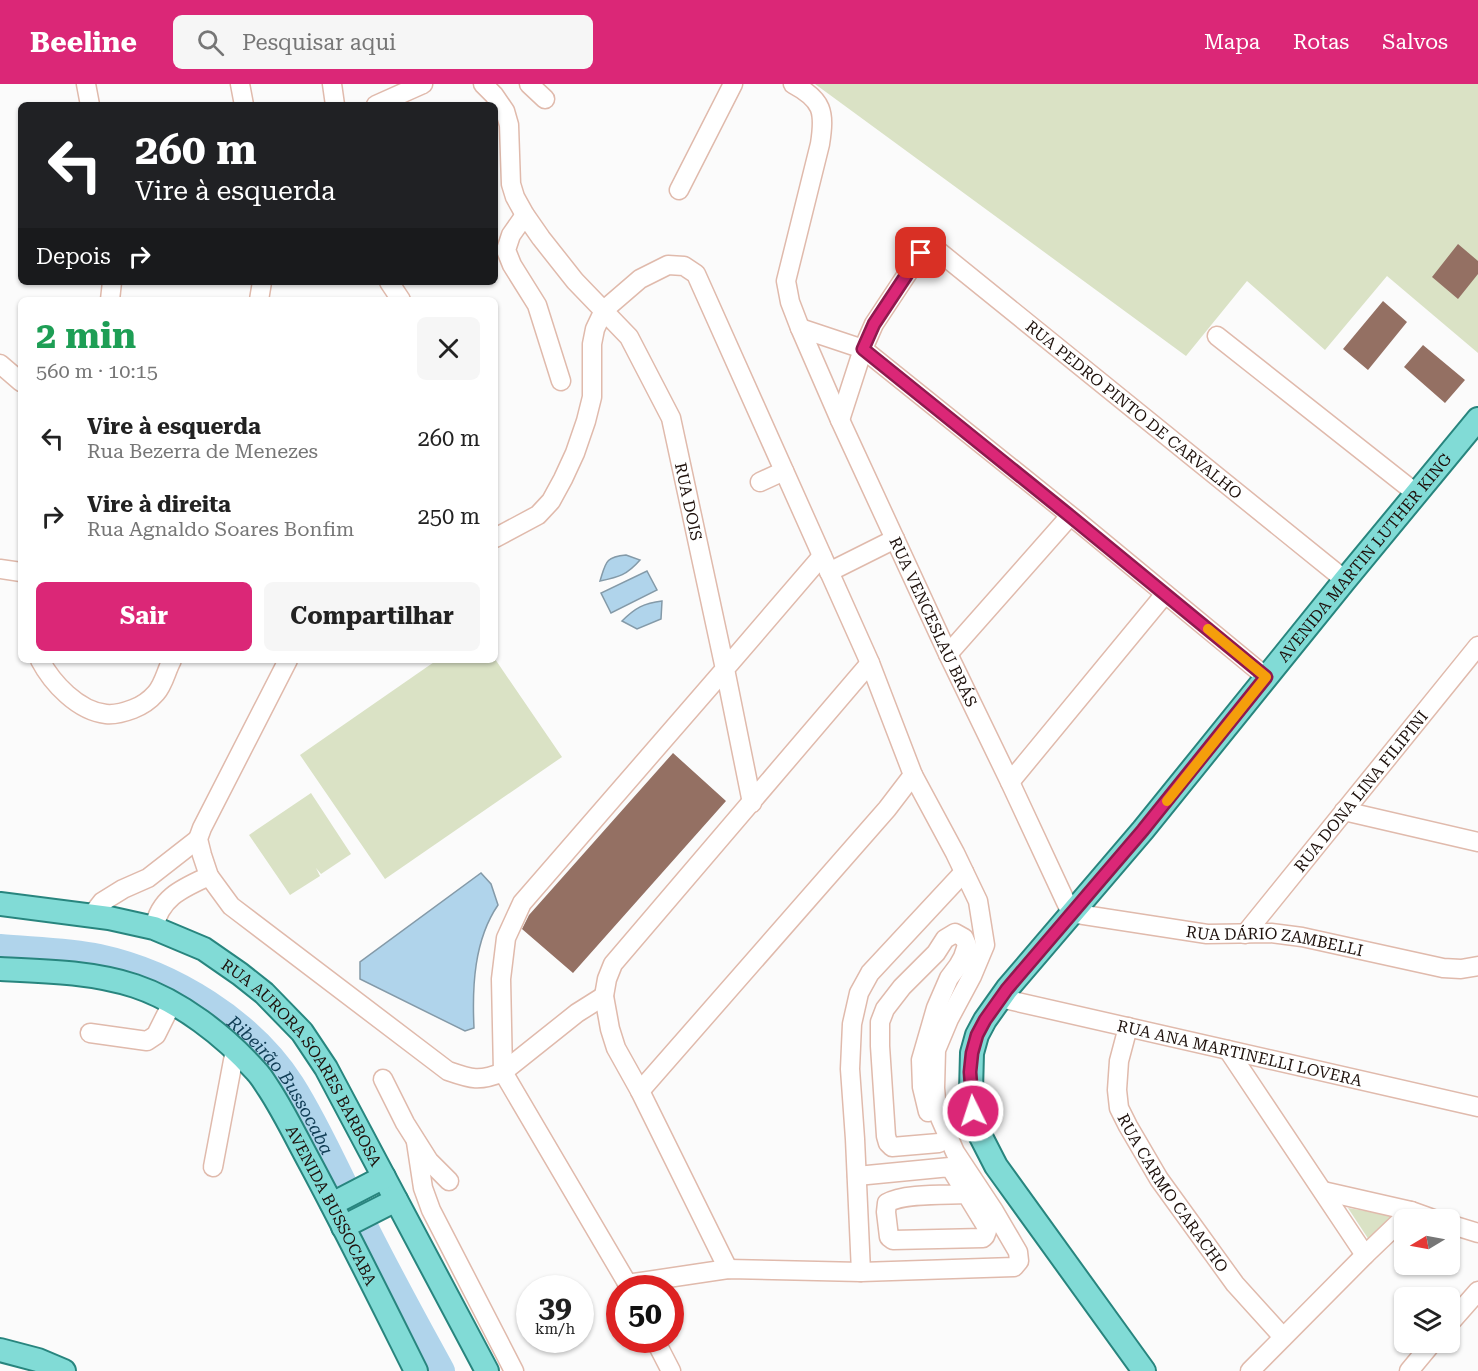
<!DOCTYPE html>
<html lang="pt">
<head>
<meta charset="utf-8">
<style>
  :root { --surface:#fff; --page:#f6f6f6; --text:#222; --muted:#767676; --accent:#db2777 }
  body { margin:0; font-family:"Roboto Serif",serif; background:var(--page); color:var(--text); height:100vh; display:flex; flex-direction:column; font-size:22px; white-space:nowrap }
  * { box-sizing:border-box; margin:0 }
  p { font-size:20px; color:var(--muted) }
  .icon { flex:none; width:33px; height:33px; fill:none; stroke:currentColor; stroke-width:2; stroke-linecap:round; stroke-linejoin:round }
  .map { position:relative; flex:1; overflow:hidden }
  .drawer { position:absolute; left:18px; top:213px; width:480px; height:366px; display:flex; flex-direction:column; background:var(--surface); border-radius:9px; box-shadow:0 2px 4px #0004 }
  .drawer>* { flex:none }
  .top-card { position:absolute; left:18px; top:18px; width:480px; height:183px; border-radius:9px; box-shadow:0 2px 4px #0004; background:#202124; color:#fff; overflow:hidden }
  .needle { width:39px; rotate:260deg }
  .controls { position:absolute; left:1394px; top:1125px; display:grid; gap:12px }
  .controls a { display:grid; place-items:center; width:66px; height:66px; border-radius:9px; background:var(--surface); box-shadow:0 2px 4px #0004; font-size:30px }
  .speed { position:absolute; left:516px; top:1191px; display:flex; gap:12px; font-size:30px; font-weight:700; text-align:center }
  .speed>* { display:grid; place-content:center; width:78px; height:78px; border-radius:50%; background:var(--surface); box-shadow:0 2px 4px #0004; line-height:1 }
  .speed small { font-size:15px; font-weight:400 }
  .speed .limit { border:9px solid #d22; background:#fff; color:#111 }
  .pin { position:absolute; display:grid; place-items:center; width:51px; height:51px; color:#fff; margin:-26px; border-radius:12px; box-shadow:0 3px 9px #0006 }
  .me { position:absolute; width:66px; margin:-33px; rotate:356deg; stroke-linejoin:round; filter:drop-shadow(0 0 4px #0008) }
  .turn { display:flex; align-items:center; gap:21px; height:126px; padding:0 18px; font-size:27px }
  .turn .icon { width:78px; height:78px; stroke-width:2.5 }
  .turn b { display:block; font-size:42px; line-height:51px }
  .then { display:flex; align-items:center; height:57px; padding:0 18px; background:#0003; gap:12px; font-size:22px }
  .round { display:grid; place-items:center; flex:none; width:63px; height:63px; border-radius:9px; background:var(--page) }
  .head { display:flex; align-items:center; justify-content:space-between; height:102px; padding:0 18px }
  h1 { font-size:36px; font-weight:700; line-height:45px; color:#1e9e55 }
  .button { display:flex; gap:12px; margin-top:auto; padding:12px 18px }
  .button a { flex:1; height:69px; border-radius:9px; background:var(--accent); color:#fff; font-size:24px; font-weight:700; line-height:69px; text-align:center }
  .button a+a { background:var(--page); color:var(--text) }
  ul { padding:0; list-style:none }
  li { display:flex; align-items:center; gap:18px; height:78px; padding:0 18px }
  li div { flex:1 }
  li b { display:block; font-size:22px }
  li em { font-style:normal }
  header { display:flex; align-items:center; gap:36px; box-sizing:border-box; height:84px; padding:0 30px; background:var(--accent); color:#fff }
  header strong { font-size:28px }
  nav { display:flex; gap:33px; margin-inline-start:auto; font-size:21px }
  .search { width:420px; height:54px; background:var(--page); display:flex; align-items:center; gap:15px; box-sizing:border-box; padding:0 21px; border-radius:9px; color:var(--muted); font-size:22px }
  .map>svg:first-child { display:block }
</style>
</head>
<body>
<header>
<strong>Beeline</strong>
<div class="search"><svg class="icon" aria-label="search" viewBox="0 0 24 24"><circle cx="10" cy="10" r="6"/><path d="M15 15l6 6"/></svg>Pesquisar aqui</div>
<nav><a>Mapa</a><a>Rotas</a><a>Salvos</a></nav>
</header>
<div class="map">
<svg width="1478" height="1287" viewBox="0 0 1478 1287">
  <rect width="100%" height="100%" fill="#fbfbfb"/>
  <path fill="#dae2c5" d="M815,0H1478V269L1387,192L1325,266L1247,197L1186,272Z
    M495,575L562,673L385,795L300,671L437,576H495Z
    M311,709L351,770L321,790L316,784L320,792L290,811L249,751Z
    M1348,1124L1395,1132L1369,1156Z"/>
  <path fill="#b0d4eb" stroke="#849aa8" stroke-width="1.5" d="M626,471L640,476C627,491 619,493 600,497C606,478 605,473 626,471Z
    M647,487L657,506L611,529L601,509Z
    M662,517L661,535L637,545L622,537C635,524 644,519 662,517Z
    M481,789L491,800L498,821C474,856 472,903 474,944L465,947L360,895V878Z"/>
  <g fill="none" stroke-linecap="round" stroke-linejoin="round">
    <path stroke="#b0d4eb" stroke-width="26" id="s1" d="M0,863C33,866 67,866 99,873C173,889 251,937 292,1001C316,1039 335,1082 355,1122C382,1178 412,1232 442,1287"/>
  </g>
  <path fill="#947063" d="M1458,160L1478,177V190L1458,215L1432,193Z
    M1383,217L1407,238L1368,286L1343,265Z
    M1423,261L1465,296L1445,319L1404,283Z
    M673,669L726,717L573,889L522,845L529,831Z"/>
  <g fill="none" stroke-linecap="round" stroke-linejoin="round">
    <g stroke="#e0baac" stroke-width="21">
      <g id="minor">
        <path d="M86,0L90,21"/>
        <path d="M240,0L244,21"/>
        <path d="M332,0L335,21"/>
        <path id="s2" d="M483,0L494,11L505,27L509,41L511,100L515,113L525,131L541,154L575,197L629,253L671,334L725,585L522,819L506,854L501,895L503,988L630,1204"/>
        <path d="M529,0L545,15"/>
        <path id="s3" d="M793,0C823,16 825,28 820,60L786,197L790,218L800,244L840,336L948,570L1010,698L1071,829L1207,850L1271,849L1302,853L1443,884L1461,885L1478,882"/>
        <path d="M376,21L423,0"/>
        <path d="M679,106L733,0"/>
        <path d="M525,131L511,151L506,166L512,181L537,221L561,297"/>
        <path d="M389,198L401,216"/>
        <path d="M110,216L112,198"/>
        <path d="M259,216L262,198"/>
        <path d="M800,244L863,265L1076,436L1266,593"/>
        <path d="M1217,252L1417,410"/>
        <path d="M0,280L21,298"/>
        <path id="s4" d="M840,336L863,265L874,240L921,169L927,165L937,166L1345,496"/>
        <path d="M760,398L784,387"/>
        <path d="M495,454L538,431L551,417L563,395L575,369L586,337L592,313V260L595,245L604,226L640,195L668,181L684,182L696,190L870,579L913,691L887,725L640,1007"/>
        <path d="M0,485L21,488"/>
        <path d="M829,488L895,455"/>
        <path d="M948,570L1070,432"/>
        <path d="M40,576C52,599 78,627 106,630C115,631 125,628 133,625C141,622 150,616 156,609C164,600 166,587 172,576"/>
        <path d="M288,576L202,744L198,755L202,771L209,792L231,822L448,987C471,995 479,998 503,988L577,929L604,912"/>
        <path d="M1010,698L1165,510"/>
        <path d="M752,719L725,585L822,472"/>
        <path d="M1344,727L1478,758"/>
        <path d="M91,832L102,818L123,805L148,794L198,755"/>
        <path d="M154,844C160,813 183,804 209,792"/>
        <path id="s5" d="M1245,850L1478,562"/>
        <path id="s6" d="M1000,914L1478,1023"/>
        <path id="s7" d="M1128,943L1119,977L1117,1006L1119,1024L1128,1042L1159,1095L1235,1200L1283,1253"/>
        <path d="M90,949L147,957L156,951L172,919"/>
        <path d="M1228,966L1365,1171"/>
        <path d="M383,995L405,1039L429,1077L449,1097"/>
        <path d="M928,1028L922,1003L921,976L936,924L949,894L958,882L963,873L967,861L964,854L955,849L945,855L936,869L902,903L885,925L880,938V962L886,1052L888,1059L892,1063L939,1059"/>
        <path d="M416,1058L423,1104L431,1126L514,1287"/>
        <path d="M213,1083L235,966"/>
        <path d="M857,1092L950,1083L986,1142L987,1147L985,1152L983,1154L893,1156L889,1153L886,1128L887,1119C903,1109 947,1111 966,1110"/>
        <path d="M1323,1107L1411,1127L1436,1136"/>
        <path d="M1449,1140L1478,1149"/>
        <path d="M728,1185L640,1007L616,964L610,945L604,912L607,895L613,880L870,579"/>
        <path d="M861,1188L855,1055L850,985L852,940L859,909L870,889L964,788"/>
        <path d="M627,1200L728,1185L861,1188L1014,1183L1019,1177L1018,1168L994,1127L955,1068L937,1027L935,1004L936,966L949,935L972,892L985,861L978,817L955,769L913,691"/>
        <path d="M1449,1240L1478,1207"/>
        <path d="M655,1256L671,1287"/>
        <path d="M1250,1287L1365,1171L1411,1127"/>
        <path d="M1409,1287L1433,1258"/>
      </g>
    </g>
    <g stroke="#28857e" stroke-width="26">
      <g id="major">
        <path id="s8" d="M0,820L109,834L154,844L204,865L240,890L264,909L302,948L326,984L487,1287"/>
        <path id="s9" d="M0,885C45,887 92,888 135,902C180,917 225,952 256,987C261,992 265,999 269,1005C284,1028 296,1053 309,1077C346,1146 381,1217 416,1287"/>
        <path d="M332,1120L384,1093"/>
        <path d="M343,1143L396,1116"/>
        <path d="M0,1266L38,1276L64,1287"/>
        <path id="s10" d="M1144,1287L996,1082L977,1045L973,1027L971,1007L972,969L977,951L985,936L1007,905L1143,746L1345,496L1478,335"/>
      </g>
    </g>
    <use href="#minor" stroke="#fff" stroke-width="18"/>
    <use href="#major" stroke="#81dbd6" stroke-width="22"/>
  </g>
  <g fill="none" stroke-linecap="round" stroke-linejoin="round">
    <g stroke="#8e194d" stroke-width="15">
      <path id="route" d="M921,169L874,240L863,265L1070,432L1266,593L1143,746L1007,905L985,936L977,951L972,969L970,988L973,1027"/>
    </g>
    <use href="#route" stroke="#db2777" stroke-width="10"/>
    <path stroke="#f59e0b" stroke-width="10" d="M1167,717L1266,593L1208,545"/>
  </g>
  <g text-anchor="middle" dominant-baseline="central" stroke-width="5" stroke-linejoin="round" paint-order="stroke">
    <g font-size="16" fill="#1e110c" stroke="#fff">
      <text stroke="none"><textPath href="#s4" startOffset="458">RUA PEDRO PINTO DE CARVALHO</textPath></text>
      <text stroke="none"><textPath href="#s2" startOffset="480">RUA DOIS</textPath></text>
      <text stroke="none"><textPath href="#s10" startOffset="1005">AVENIDA MARTIN LUTHER KING</textPath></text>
      <text stroke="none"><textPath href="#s3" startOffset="586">RUA VENCESLAU BRÁS</textPath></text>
      <text stroke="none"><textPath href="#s5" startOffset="184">RUA DONA LINA FILIPINI</textPath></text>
      <text stroke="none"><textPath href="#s3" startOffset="1114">RUA DÁRIO ZAMBELLI</textPath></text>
      <text stroke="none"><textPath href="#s6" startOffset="246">RUA ANA MARTINELLI LOVERA</textPath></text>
      <text stroke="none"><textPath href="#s8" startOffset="363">RUA AURORA SOARES BARBOSA</textPath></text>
      <text stroke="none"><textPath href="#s7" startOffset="183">RUA CARMO CARACHO</textPath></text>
      <text stroke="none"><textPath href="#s9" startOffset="440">AVENIDA BUSSOCABA</textPath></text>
    </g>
    <g font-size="18" font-style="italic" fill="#113e56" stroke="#fff">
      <text stroke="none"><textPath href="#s1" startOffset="330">Ribeirão Bussocaba</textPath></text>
    </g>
  </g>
</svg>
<div class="controls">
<a><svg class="needle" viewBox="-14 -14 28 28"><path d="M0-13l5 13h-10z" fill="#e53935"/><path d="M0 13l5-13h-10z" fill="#767676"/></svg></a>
<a><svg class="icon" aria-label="layers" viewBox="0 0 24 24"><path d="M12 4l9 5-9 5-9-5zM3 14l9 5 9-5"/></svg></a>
</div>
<div class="speed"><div>39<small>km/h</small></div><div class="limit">50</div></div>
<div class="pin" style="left:921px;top:169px;background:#d93025"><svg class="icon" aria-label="arrive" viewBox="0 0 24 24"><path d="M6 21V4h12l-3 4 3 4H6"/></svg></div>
<svg class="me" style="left:973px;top:1027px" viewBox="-20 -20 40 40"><circle r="17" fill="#db2777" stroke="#fff" stroke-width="3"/><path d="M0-11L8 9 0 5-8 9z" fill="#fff"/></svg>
<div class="top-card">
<div class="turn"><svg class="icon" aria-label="left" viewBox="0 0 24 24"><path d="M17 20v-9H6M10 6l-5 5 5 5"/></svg><div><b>260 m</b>Vire à esquerda</div></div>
<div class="then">Depois<svg class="icon" aria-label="right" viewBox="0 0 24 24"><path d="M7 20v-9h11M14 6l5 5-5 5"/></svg></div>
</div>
<section class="drawer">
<div class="head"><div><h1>2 min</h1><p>560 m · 10:15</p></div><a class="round"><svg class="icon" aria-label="close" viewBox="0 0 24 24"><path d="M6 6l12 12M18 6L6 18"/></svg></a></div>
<ul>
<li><svg class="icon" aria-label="left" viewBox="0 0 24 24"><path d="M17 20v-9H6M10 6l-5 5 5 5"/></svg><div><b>Vire à esquerda</b><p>Rua Bezerra de Menezes</p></div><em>260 m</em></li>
<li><svg class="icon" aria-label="right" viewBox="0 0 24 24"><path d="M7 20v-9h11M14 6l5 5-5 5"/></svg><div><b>Vire à direita</b><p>Rua Agnaldo Soares Bonfim</p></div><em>250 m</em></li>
</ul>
<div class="button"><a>Sair</a><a>Compartilhar</a></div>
</section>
</div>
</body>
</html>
